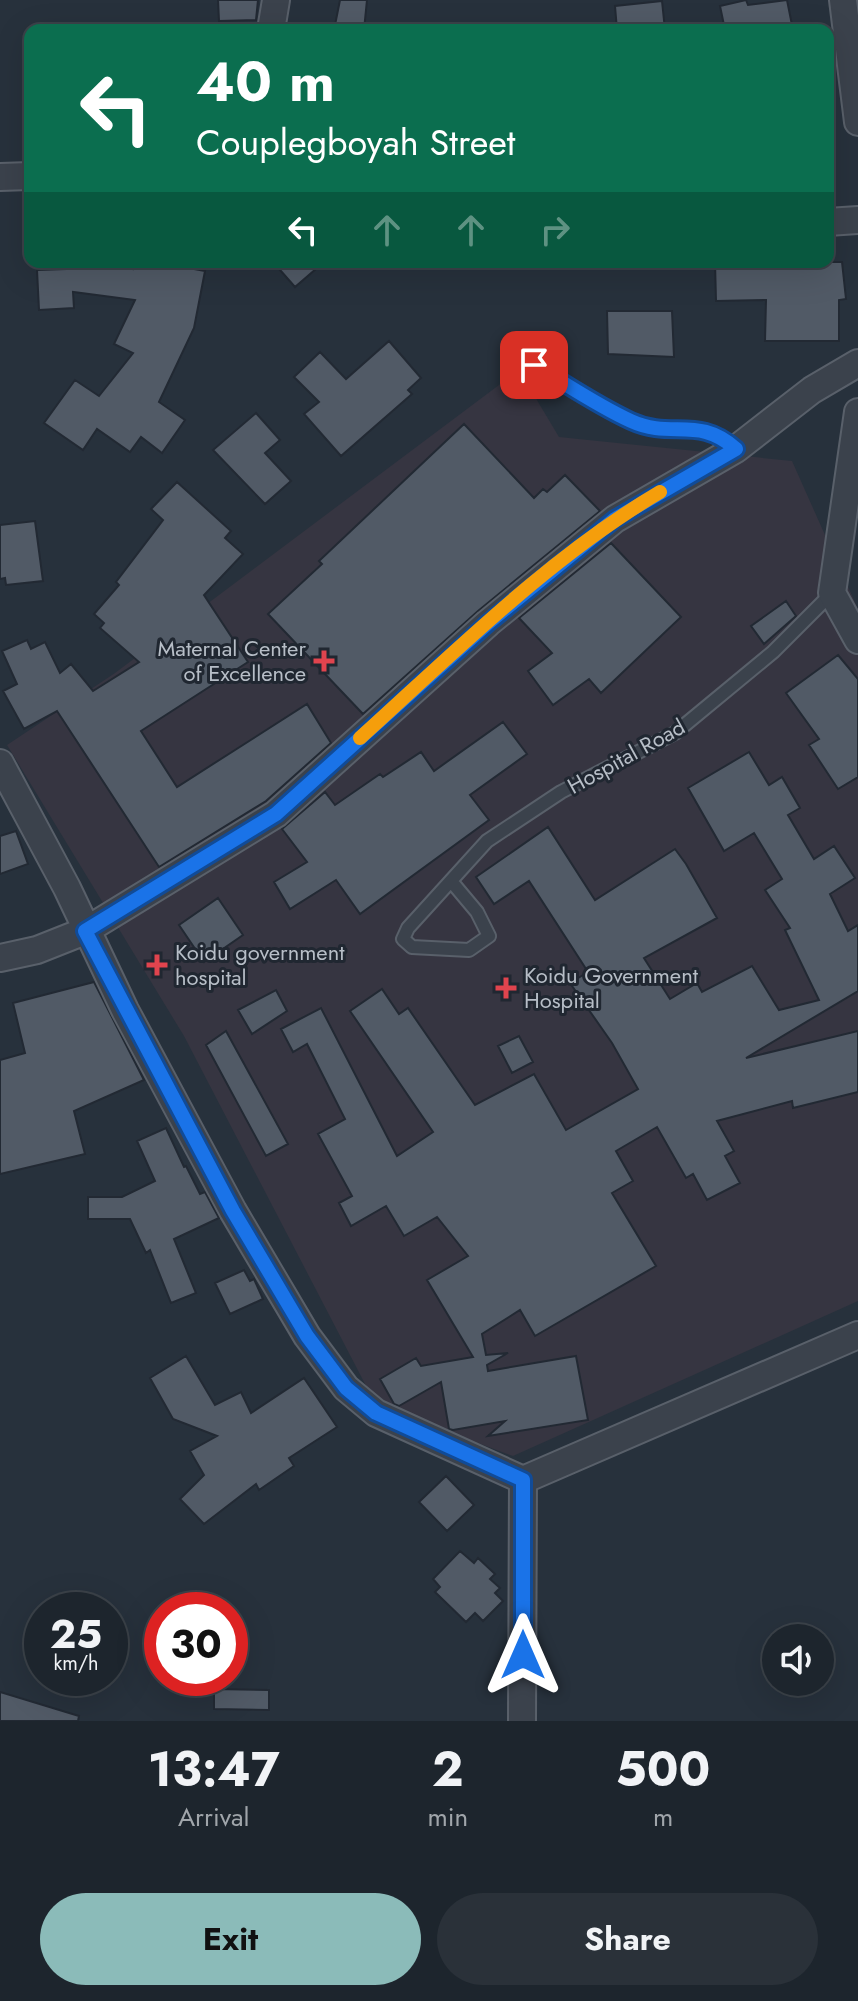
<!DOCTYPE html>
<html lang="en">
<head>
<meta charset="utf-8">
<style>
  :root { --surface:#1d252d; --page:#2a3139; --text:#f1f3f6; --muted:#a0a5aa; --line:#3b4249; --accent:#8bbbb9 }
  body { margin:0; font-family:Jost,sans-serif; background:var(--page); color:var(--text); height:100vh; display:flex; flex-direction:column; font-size:30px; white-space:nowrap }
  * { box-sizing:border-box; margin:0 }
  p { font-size:26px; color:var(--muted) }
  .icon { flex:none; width:44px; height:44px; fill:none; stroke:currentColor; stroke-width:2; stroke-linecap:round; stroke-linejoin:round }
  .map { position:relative; height:1721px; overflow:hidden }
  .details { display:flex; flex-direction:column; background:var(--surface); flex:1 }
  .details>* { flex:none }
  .top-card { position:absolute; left:24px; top:24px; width:810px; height:244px; border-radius:16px; box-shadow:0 8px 32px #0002,0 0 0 2px var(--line); background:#0b6e4f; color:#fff; overflow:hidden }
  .controls { position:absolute; left:762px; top:1624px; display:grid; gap:16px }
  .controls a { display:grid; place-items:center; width:72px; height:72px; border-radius:50%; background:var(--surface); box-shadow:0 8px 32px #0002,0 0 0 2px var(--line); font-size:40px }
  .speed { position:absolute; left:24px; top:1592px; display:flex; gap:16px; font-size:40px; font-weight:700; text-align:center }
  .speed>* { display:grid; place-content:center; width:104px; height:104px; border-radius:50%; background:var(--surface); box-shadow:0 8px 32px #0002,0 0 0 2px var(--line); line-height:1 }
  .speed small { font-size:20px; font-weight:400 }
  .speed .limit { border:12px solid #d22; background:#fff; color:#111 }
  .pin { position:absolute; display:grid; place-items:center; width:68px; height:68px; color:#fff; margin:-34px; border-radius:16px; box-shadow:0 4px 12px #0006 }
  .me { position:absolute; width:88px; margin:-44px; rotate:0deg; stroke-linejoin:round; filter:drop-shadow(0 0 6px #0008) }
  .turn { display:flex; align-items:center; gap:28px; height:168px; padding:0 40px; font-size:36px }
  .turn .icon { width:104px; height:104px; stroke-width:2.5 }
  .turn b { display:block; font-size:56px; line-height:68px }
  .lanes { display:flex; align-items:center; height:76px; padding:0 40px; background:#0003; justify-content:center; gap:40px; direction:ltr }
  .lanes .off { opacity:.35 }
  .eta { display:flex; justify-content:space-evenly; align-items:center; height:136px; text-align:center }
  .eta b { font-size:48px; font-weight:700; line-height:56px }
  .action { display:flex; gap:16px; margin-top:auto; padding:16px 40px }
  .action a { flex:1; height:92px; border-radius:48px; background:var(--accent); color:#111; font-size:32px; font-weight:700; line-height:92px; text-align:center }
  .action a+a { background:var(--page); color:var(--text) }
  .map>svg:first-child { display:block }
</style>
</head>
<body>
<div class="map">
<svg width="858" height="1721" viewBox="0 0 858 1721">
  <rect width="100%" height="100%" fill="#27313c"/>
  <path fill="#363541" d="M519,370L559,437L792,461L858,609V1301L513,1456L376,1405L184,1036L7,745L115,673Z"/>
  <path fill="#515a66" stroke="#222933" stroke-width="2" d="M218,0H258L256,20L219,21Z
    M340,0H367L364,30H334Z
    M746,0L748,5L787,0L793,30H725L720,6Z
    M662,1L665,30H617L615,6Z
    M134,262H156L205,271L194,328L159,402L185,420L162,453L141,437L130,452L97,429L83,450L44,423L75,380L99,396L133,353L114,344L135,300L73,292L74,308L39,310L37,270L95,268L96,263L133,269Z
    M273,262H324L295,287Z
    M715,262H842L846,299L839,300V341H765L766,300L716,301Z
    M607,311H672L674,357L608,354Z
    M389,341L421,378L408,390L412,394L341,456L304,414L319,402L294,377L320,352L346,379Z
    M256,413L280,440L265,453L291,481L265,504L213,450Z
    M464,424L534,498L543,489L547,492L565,475L600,511L478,611L363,714L268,614L322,564L319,561Z
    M177,482L231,531L225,538L243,554L204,595L248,662L141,731L177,787L307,704L331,743L266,801L159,867L57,711L24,729L3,691L17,684L2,651L27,640L31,649L45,642L60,673L71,664L93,691L139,662L100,628L104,623L94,614L119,585L116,582L163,520L151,509Z
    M35,521L43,581L6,585L5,578L0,579V525Z
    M611,543L681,617L601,693L589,679L553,705L528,671L552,653L519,618Z
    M786,601L796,616L764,644L751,626Z
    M838,655L858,679V777L838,789L809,745L819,739L786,693Z
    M503,722L527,754L470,795L489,820L360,914L336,880L290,909L274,882L307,862L282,829L325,792L335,805L380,774L383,777L421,752L434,771Z
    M749,752L769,785L782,777L800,808L788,815L814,859L834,846L855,878L830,894L848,931L858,925V991L746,1058L858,1031V1092L793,1108L792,1101L717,1121L734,1151L725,1156L740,1183L707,1200L693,1174L686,1178L657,1127L616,1151L633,1181L612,1193L656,1266L535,1336L520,1310L482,1334L486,1355L508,1353L487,1365L488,1371L576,1356L588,1420L488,1436L505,1421L453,1430L449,1429L441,1382L399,1406L394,1404L380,1379L416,1358L421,1366L473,1357L427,1280L468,1256L437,1217L404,1236L386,1206L351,1226L339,1203L352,1196L318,1134L345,1119L307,1044L293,1052L281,1029L321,1008L397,1156L433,1132L350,1011L382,989L399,1014L408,1008L475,1105L534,1074L566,1130L638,1089L612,1043L570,983L588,972L529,881L494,904L476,877L548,827L595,900L675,849L686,864L717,918L644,958L670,999L697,983L702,992L752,966L779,1010L819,1000L785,930L790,928L765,890L782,879L754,833L724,851L688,788Z
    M16,831L28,864L0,874V836Z
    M218,898L243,935L204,962L179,925Z
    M94,982L144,1080L74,1111L85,1154L0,1174V1060L25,1053L13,1003Z
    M276,990L287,1011L252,1034L238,1010Z
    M226,1031L288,1144L266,1156L206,1045Z
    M519,1036L533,1062L512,1073L498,1046Z
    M166,1128L184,1167L186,1166L200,1194L205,1192L219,1218L174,1239L196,1293L171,1303L150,1250L146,1253L130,1219H88V1197H122L155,1181L137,1141Z
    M244,1270L250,1281L254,1279L263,1299L230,1314L215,1283Z
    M186,1356L215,1405L241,1392L251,1413L304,1378L337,1427L289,1458L294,1466L259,1490L256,1484L204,1524L180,1499L204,1475L190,1451L217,1436L173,1419L150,1378Z
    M446,1476L474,1505L447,1531L419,1502Z
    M460,1551L474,1563L478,1558L495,1574L490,1579L500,1588L495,1593L503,1601L483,1621L475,1613L466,1622L435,1592L440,1587L433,1579Z
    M214,1689L269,1690V1710L214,1709Z
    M0,1692L79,1716L78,1721H0Z"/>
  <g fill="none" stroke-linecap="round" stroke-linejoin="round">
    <g stroke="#59606a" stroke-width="16">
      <path id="lane" d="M512,353C551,375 590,402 631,421C672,439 699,415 736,449
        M451,881L477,912L489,936L469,950L412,947L403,939L408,928L487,841L561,792L675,733L773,652L832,593"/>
    </g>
    <g stroke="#59606a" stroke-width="30">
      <path id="street" d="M843,0L858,122
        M271,30L276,0
        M0,177L30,176
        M828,222L858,220
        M858,412L832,593L858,640
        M0,763L67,888L125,1010L233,1211L307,1336L346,1388L376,1413L523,1480
        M0,958L37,950L85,931L276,814L488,623L615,519L736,449L812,390L858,363
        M523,1480L858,1335
        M522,1721L523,1480"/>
    </g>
    <use href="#lane" stroke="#3b424c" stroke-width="12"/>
    <use href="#street" stroke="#3b424c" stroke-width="26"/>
  </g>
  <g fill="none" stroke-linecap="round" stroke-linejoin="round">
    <g stroke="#114b97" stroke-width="20">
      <path id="route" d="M523,1655V1480L376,1413L346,1388L307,1336L233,1211L85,931L276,814L488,623L615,519L736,449C698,415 672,440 631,421C598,406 566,384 534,365"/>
    </g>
    <use href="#route" stroke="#1a73e8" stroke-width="14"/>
    <path stroke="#f59e0b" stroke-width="14" d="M360,738C454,653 551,556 660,492"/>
  </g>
  <g fill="#e0444e" stroke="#202731" stroke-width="3">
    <path d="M320 649h8v8h8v8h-8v8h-8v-8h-8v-8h8z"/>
    <path d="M153 953h8v8h8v8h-8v8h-8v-8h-8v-8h8z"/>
    <path d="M502 976h8v8h8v8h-8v8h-8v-8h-8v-8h8z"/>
  </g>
  <g text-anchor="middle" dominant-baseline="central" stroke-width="6" stroke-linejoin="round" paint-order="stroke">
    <g font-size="22" fill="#b7bec7" stroke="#202731" text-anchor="start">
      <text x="306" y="648" text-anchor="end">Maternal Center<tspan x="306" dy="25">of Excellence</tspan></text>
      <text x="175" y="952">Koidu government<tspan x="175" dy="25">hospital</tspan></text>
      <text x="524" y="975">Koidu Government<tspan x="524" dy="25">Hospital</tspan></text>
    </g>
    <g font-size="22" fill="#b7bec7" stroke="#202731">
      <text transform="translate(626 756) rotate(-29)">Hospital Road</text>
    </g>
  </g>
</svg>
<div class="controls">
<a><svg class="icon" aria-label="sound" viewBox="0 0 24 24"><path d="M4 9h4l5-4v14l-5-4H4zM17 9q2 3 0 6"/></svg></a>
</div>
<div class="speed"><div>25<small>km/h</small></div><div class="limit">30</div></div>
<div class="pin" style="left:534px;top:365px;background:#d93025"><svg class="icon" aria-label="arrive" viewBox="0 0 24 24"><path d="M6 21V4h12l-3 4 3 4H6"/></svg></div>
<svg class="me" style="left:523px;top:1655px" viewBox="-20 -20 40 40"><path d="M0-17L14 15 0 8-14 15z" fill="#1a73e8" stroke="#fff" stroke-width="4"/></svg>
<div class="top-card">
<div class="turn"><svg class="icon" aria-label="left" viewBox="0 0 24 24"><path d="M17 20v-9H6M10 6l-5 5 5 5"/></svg><div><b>40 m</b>Couplegboyah Street</div></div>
<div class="lanes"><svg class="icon" aria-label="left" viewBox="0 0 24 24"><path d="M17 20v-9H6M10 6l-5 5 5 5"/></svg><svg class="icon off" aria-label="ahead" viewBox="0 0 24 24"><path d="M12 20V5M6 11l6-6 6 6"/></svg><svg class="icon off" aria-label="ahead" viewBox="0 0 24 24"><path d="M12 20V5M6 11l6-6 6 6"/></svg><svg class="icon off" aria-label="right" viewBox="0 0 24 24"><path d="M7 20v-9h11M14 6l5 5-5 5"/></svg></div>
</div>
</div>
<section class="details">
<div class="eta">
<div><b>13:47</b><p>Arrival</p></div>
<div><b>2</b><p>min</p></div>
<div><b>500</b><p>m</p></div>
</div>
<div class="action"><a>Exit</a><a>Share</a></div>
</section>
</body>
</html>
